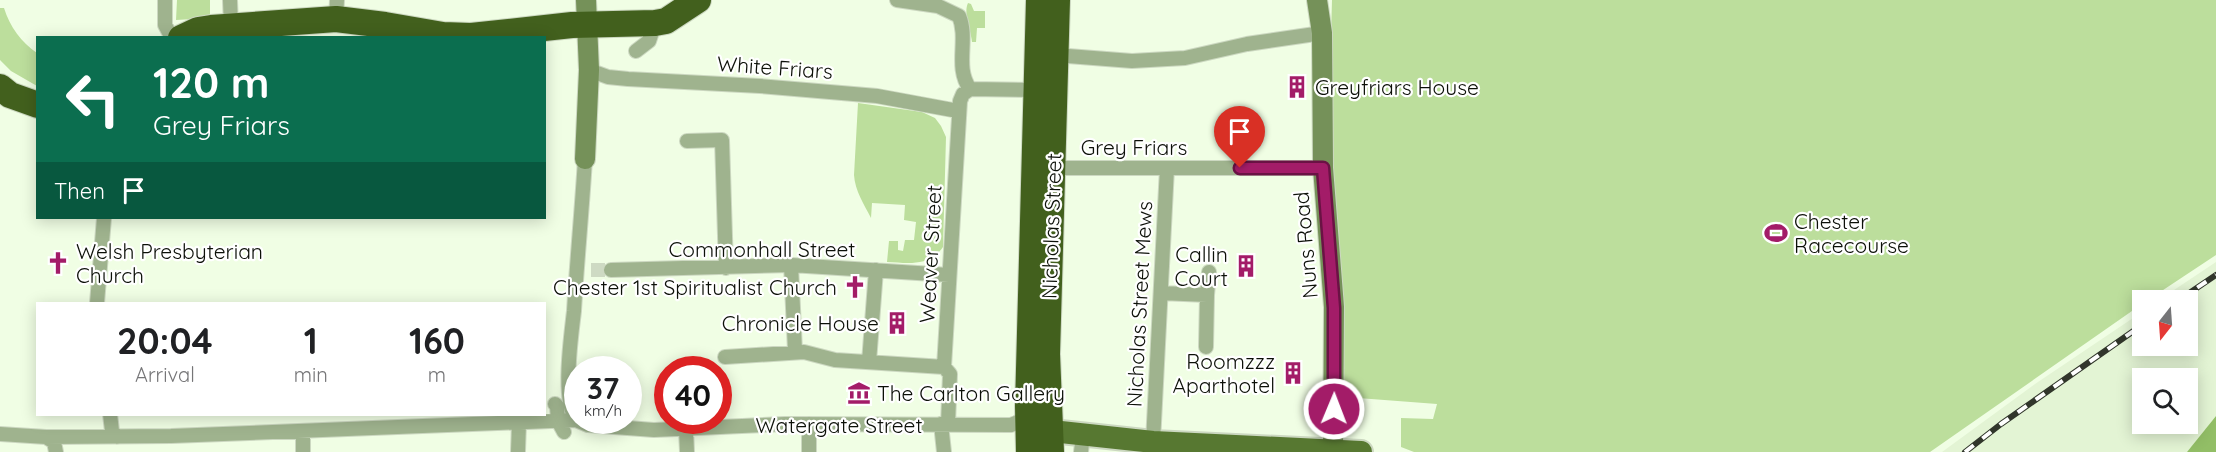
<!DOCTYPE html>
<html lang="en">
<head>
<meta charset="utf-8">
<style>
  :root { --surface:#fff; --page:#f2f2f2; --text:#202124; --muted:#757577 }
  body { margin:0; font-family:Quicksand,sans-serif; background:var(--page); color:var(--text); height:100vh; display:flex; flex-direction:column; font-size:22px; white-space:nowrap }
  * { box-sizing:border-box; margin:0 }
  p { font-size:20px; color:var(--muted) }
  .icon { flex:none; width:33px; height:33px; fill:none; stroke:currentColor; stroke-width:2; stroke-linecap:round; stroke-linejoin:round }
  .map { position:relative; flex:1; overflow:hidden }
  .sheet { position:absolute; left:36px; top:302px; width:510px; height:114px; display:flex; flex-direction:column; background:var(--surface); border-radius:0px; box-shadow:0 3px 15px #0003 }
  .sheet>* { flex:none }
  .hud { position:absolute; left:36px; top:36px; width:510px; height:183px; border-radius:0px; box-shadow:0 3px 15px #0003; background:#0b6e4f; color:#fff; overflow:hidden }
  .needle { width:39px; rotate:197deg }
  .fabs { position:absolute; left:2132px; top:290px; display:grid; gap:12px }
  .fabs a { display:grid; place-items:center; width:66px; height:66px; border-radius:0px; background:var(--surface); box-shadow:0 3px 15px #0003; font-size:30px }
  .speed { position:absolute; left:564px; top:356px; display:flex; gap:12px; font-size:30px; font-weight:700; text-align:center }
  .speed>* { display:grid; place-content:center; width:78px; height:78px; border-radius:50%; background:var(--surface); box-shadow:0 3px 15px #0003; line-height:1 }
  .speed small { font-size:15px; font-weight:400 }
  .speed .limit { border:9px solid #d22; background:#fff; color:#111 }
  .pin { position:absolute; display:grid; place-items:center; width:51px; height:51px; color:#fff; margin:-62px -26px; border-radius:50% 50% 50% 0; rotate:-45deg; box-shadow:0 0 6px #0007 }
  .pin .icon { rotate:45deg }
  .me { position:absolute; width:66px; margin:-33px; rotate:1deg; stroke-linejoin:round; filter:drop-shadow(0 0 4px #0008) }
  .turn { display:flex; align-items:center; gap:21px; height:126px; padding:0 18px; font-size:27px }
  .turn .icon { width:78px; height:78px; stroke-width:2.5 }
  .turn b { display:block; font-size:42px; line-height:51px }
  .then { display:flex; align-items:center; height:57px; padding:0 18px; background:#0003; gap:12px; font-size:22px }
  .eta { display:flex; justify-content:space-evenly; align-items:center; height:102px; text-align:center }
  .eta b { font-size:36px; font-weight:800; line-height:42px }
  .map>svg:first-child { display:block }
</style>
</head>
<body>
<div class="map">
<svg width="2216" height="452" viewBox="0 0 2216 452">
  <rect width="100%" height="100%" fill="#f0fee4"/>
  <path fill="#e3f4d4" fill-rule="evenodd" d="M2216,262V416L2187,452H1942L2035,384L2142,312V345H2187V300H2159ZM2142,378H2187V423H2142Z"/>
  <path fill="#bcde9c" d="M177,0H210V18L176,20Z
    M1332,0H2216V255L2148,300H2142V304L1930,452H1414L1401,447V418L1433,419L1437,404L1358,398L1351,417L1344,426L1332,170L1330,71Z
    M968,3L971,4L974,11H985V28H977L976,42H972C971,30 963,14 968,3Z
    M0,8H4C10,27 21,42 37,53V86L11,71L0,60Z
    M858,103L922,112L935,118L941,126L946,137L943,247C929,267 909,263 887,262L889,241H898V250L903,251L905,240H914L916,222L904,220L905,205L872,203L871,218C864,204 855,191 854,175Z"/>
  <path fill="#92be66" d="M2216,416V452H2187Z"/>
  <g fill="none" stroke-linecap="round" stroke-linejoin="round">
    <path stroke="#cedac3" stroke-width="14" stroke-dasharray="14 7" stroke-linecap="butt" d="M591,270H611"/>
    <g stroke="#ccd8c1" stroke-width="16">
      <path id="street" d="M165,0V25L172,38
        M230,0L231,26
        M897,0L938,6L959,16C969,40 954,67 970,89
        M336,19L337,0
        M636,51L649,41L655,23
        M1055,55L1132,61L1185,58L1247,44L1322,33
        M589,70L608,77L628,79L760,86L877,96L958,111
        M687,141L722,140L726,268
        M1053,168H1323
        M791,265L795,351
        M611,270L791,265L949,275
        M1161,293L1207,295L1209,272
        M97,303L104,218
        M1206,347L1207,295
        M725,357L804,352L835,360L944,367
        M869,362L876,270
        M555,404L557,406L558,421L564,432
        M110,414L112,431L117,437
        M576,420L588,425L654,430L785,424L1011,425L1018,422L1028,413
        M576,420C562,397 571,338 574,311C577,260 582,210 585,159
        M809,424V452
        M941,424L944,452
        M948,424L950,374L944,367L960,101L963,94L970,89L1041,90
        M686,429L687,452
        M303,431V452
        M0,434L46,437L171,436L576,420
        M46,437L54,442L56,452
        M1153,442L1167,168
        M518,452L519,423
        M1081,452L1083,434"/>
    </g>
    <g stroke="#ccd8c1" stroke-width="22">
      <path id="secondary" d="M1317,0L1322,33L1323,168L1334,307L1333,450
        M585,159L589,70L586,0"/>
    </g>
    <g stroke="#ccd8c1" stroke-width="26">
      <path id="primary" d="M1033,429L1153,442L1361,452"/>
    </g>
    <g stroke="#ccd8c1" stroke-width="28">
      <path id="highway" d="M181,38L198,30L211,28L336,19L385,25L443,35L471,36L572,25L655,23L666,21L698,0
        M0,87L10,95L38,105
        M1029,452L1028,406L1039,0
        M1051,452L1047,354L1057,0"/>
    </g>
    <use href="#street" stroke="#9fb38e" stroke-width="14"/>
    <use href="#secondary" stroke="#759159" stroke-width="20"/>
    <use href="#primary" stroke="#577831" stroke-width="22"/>
    <use href="#highway" stroke="#42601d" stroke-width="26"/>
    <g stroke="#31362b" stroke-width="6">
      <path id="rail" d="M2179,300L2216,275
        M1965,452L2001,424L2142,325"/>
    </g>
    <use href="#rail" stroke="#fff" stroke-width="4" stroke-dasharray="11" stroke-linecap="butt"/>
  </g>
  <g fill="none" stroke-linecap="round" stroke-linejoin="round">
    <g stroke="#6a1244" stroke-width="15">
      <path id="route" d="M1240,168H1323L1334,308V409"/>
    </g>
    <use href="#route" stroke="#a31c68" stroke-width="10"/>
  </g>
  <defs>
    <g id="building-bare" transform="scale(1.8)"><path d="M-4-6H4V6H1V3H-1V6H-4ZM-2.5-4.3h1.7v1.8h-1.7ZM.8-4.3h1.7v1.8H.8ZM-2.5-1h1.7V.8h-1.7ZM.8-1h1.7V.8H.8Z" fill="#a31c68" stroke="#fff" stroke-width="2.5" paint-order="stroke"/></g>
    <g id="stadium-bare" transform="scale(1.8)"><path d="M0-5a6.5 5 0 1 0 0 10a6.5 5 0 1 0 0-10ZM-3.5-1.8h7v3.6h-7Z" fill="#a31c68" stroke="#fff" stroke-width="2.5" paint-order="stroke"/></g>
    <g id="church-bare" transform="scale(1.8)"><path d="M-1.2-6h2.4v3.5h3.3v2.4h-3.3V6h-2.4V-.1h-3.3v-2.4h3.3Z" fill="#a31c68" stroke="#fff" stroke-width="2.5" paint-order="stroke"/></g>
    <g id="museum-bare" transform="scale(1.8)"><path d="M0-6L6-3V-2H-6V-3ZM-5-1h2V3h-2ZM-1-1h2V3h-2ZM3-1h2V3H3ZM-6 4H6V6H-6Z" fill="#a31c68" stroke="#fff" stroke-width="2.5" paint-order="stroke"/></g>
  </defs>
  <g fill-rule="evenodd">
    <use href="#building-bare" x="1297" y="87"/>
    <use href="#stadium-bare" x="1776" y="233"/>
    <use href="#church-bare" x="58" y="263"/>
    <use href="#building-bare" x="1246" y="266"/>
    <use href="#church-bare" x="855" y="287"/>
    <use href="#building-bare" x="897" y="323"/>
    <use href="#building-bare" x="1293" y="373"/>
    <use href="#museum-bare" x="859" y="393"/>
  </g>
  <g text-anchor="middle" dominant-baseline="central" stroke-width="4.5" stroke-linejoin="round" paint-order="stroke">
    <g font-size="21" fill="#0c1008" stroke="#fff">
      <text transform="translate(775 67) rotate(4)">White Friars</text>
      <text x="1134" y="147">Grey Friars</text>
      <text transform="translate(1051 226) rotate(-88)">Nicholas Street</text>
      <text transform="translate(1305 245) rotate(-95)">Nuns Road</text>
      <text x="762" y="249">Commonhall Street</text>
      <text transform="translate(930 254) rotate(-87)">Weaver Street</text>
      <text transform="translate(1139 304) rotate(-87)">Nicholas Street Mews</text>
      <text x="839" y="425">Watergate Street</text>
    </g>
    <g font-size="21" fill="#0c1008" stroke="#fff" text-anchor="start">
      <text x="1315" y="87">Greyfriars House</text>
      <text x="1794" y="221">Chester<tspan x="1794" dy="24">Racecourse</tspan></text>
      <text x="76" y="251">Welsh Presbyterian<tspan x="76" dy="24">Church</tspan></text>
      <text x="1228" y="254" text-anchor="end">Callin<tspan x="1228" dy="24">Court</tspan></text>
      <text x="837" y="287" text-anchor="end">Chester 1st Spiritualist Church</text>
      <text x="879" y="323" text-anchor="end">Chronicle House</text>
      <text x="1275" y="361" text-anchor="end">Roomzzz<tspan x="1275" dy="24">Aparthotel</tspan></text>
      <text x="877" y="393">The Carlton Gallery</text>
    </g>
  </g>
</svg>
<div class="fabs">
<a><svg class="needle" viewBox="-14 -14 28 28"><path d="M0-13l5 13h-10z" fill="#e53935"/><path d="M0 13l5-13h-10z" fill="#757577"/></svg></a>
<a><svg class="icon" aria-label="search" viewBox="0 0 24 24"><circle cx="10" cy="10" r="6"/><path d="M15 15l6 6"/></svg></a>
</div>
<div class="speed"><div>37<small>km/h</small></div><div class="limit">40</div></div>
<div class="pin" style="left:1240px;top:168px;background:#d93025"><svg class="icon" aria-label="arrive" viewBox="0 0 24 24"><path d="M6 21V4h12l-3 4 3 4H6"/></svg></div>
<svg class="me" style="left:1334px;top:409px" viewBox="-20 -20 40 40"><circle r="17" fill="#a31c68" stroke="#fff" stroke-width="3"/><path d="M0-11L8 9 0 5-8 9z" fill="#fff"/></svg>
<div class="hud">
<div class="turn"><svg class="icon" aria-label="left" viewBox="0 0 24 24"><path d="M17 20v-9H6M10 6l-5 5 5 5"/></svg><div><b>120 m</b>Grey Friars</div></div>
<div class="then">Then<svg class="icon" aria-label="arrive" viewBox="0 0 24 24"><path d="M6 21V4h12l-3 4 3 4H6"/></svg></div>
</div>
<section class="sheet">
<div class="eta">
<div><b>20:04</b><p>Arrival</p></div>
<div><b>1</b><p>min</p></div>
<div><b>160</b><p>m</p></div>
</div>
</section>
</div>
</body>
</html>
